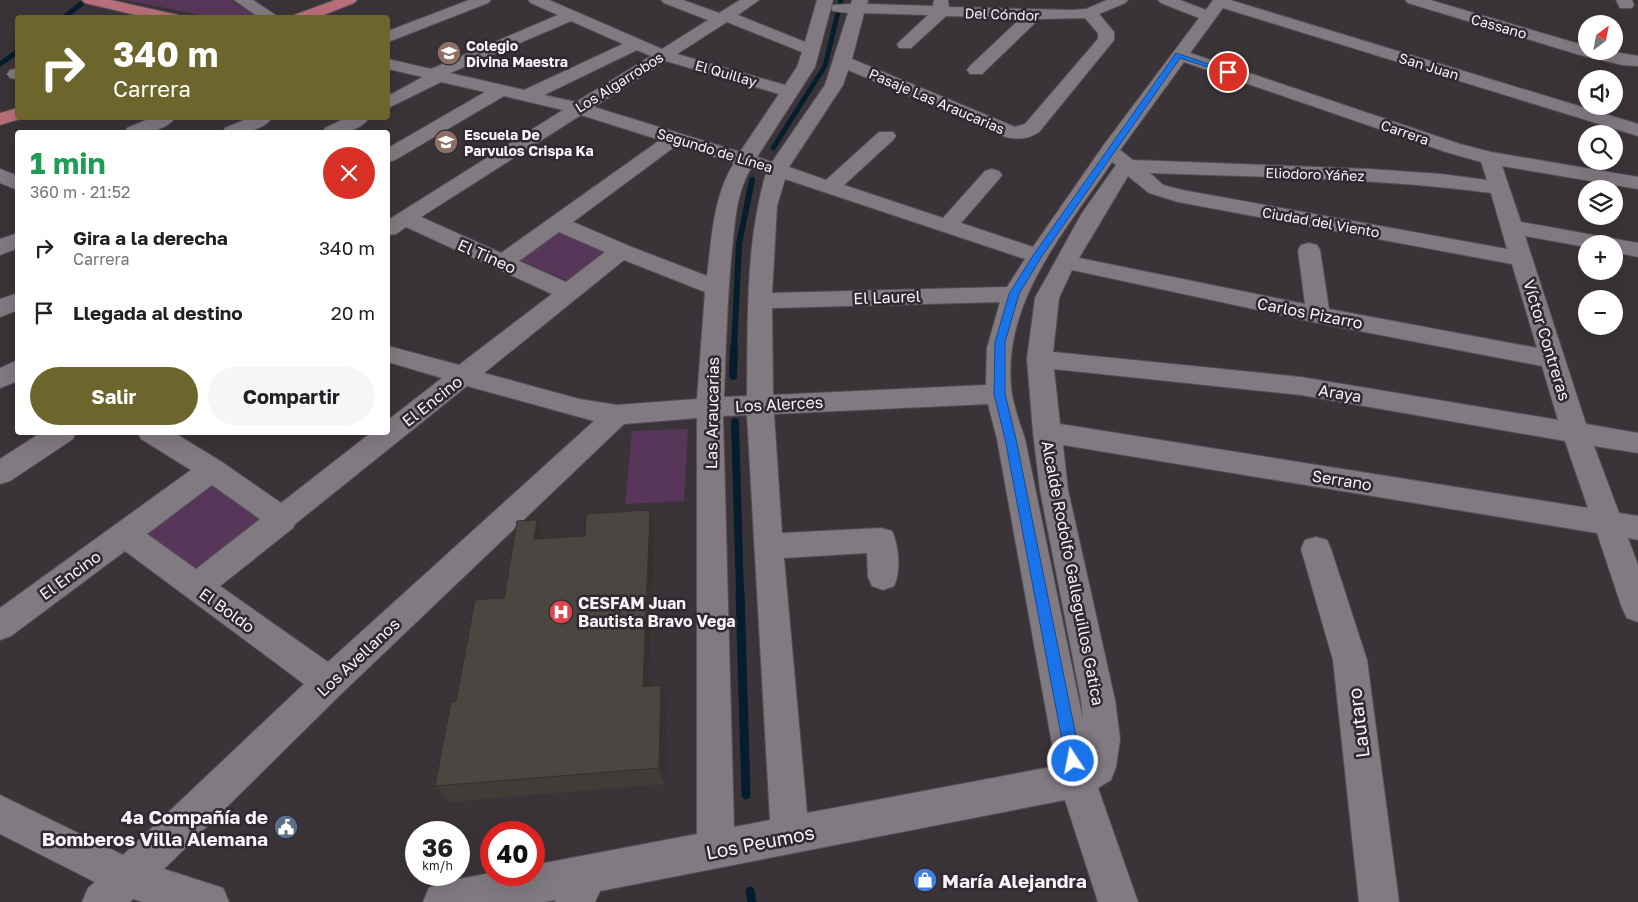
<!DOCTYPE html>
<html lang="es">
<head>
<meta charset="utf-8">
<style>
  :root { --surface:#fff; --page:#f6f6f6; --text:#202124; --muted:#757577; --accent:#6c662d }
  body { margin:0; font-family:"Golos Text",sans-serif; background:var(--page); color:var(--text); height:100vh; display:flex; flex-direction:column; font-size:19px; white-space:nowrap }
  * { box-sizing:border-box; margin:0 }
  p { font-size:16px; color:var(--muted) }
  .icon { flex:none; width:28px; height:28px; fill:none; stroke:currentColor; stroke-width:2; stroke-linecap:round; stroke-linejoin:round }
  .map { position:relative; flex:1; overflow:hidden }
  .side { position:absolute; left:15px; top:130px; width:375px; height:305px; display:flex; flex-direction:column; background:var(--surface); border-radius:5px; box-shadow:0 5px 20px #0002 }
  .side>* { flex:none }
  .hud { position:absolute; left:15px; top:15px; width:375px; height:105px; border-radius:5px; box-shadow:0 5px 20px #0002; background:#6c662d; color:#fff; overflow:hidden }
  .needle { width:32px; rotate:32deg }
  .buttons { position:absolute; left:1578px; top:15px; display:grid; gap:10px }
  .buttons a { display:grid; place-items:center; width:45px; height:45px; border-radius:50%; background:var(--surface); box-shadow:0 5px 20px #0002; font-size:25px }
  .speed { position:absolute; left:405px; top:821px; display:flex; gap:10px; font-size:25px; font-weight:700; text-align:center }
  .speed>* { display:grid; place-content:center; width:65px; height:65px; border-radius:50%; background:var(--surface); box-shadow:0 5px 20px #0002; line-height:1 }
  .speed small { font-size:12px; font-weight:400 }
  .speed .limit { border:8px solid #d22; background:#fff; color:#111 }
  .pin { position:absolute; display:grid; place-items:center; width:42px; height:42px; color:#fff; margin:-21px; border:2px solid #fff; border-radius:50%; box-shadow:0 1px 5px #0007 }
  .me { position:absolute; width:55px; margin:-28px; rotate:349deg; stroke-linejoin:round; filter:drop-shadow(0 0 4px #0008) }
  .turn { display:flex; align-items:center; gap:18px; height:105px; padding:0 15px; font-size:22px }
  .turn .icon { width:65px; height:65px; stroke-width:2.5 }
  .turn b { display:block; font-size:35px; line-height:42px }
  .round { display:grid; place-items:center; flex:none; width:52px; height:52px; border-radius:26px; background:var(--page) }
  .overview { display:flex; align-items:center; justify-content:space-between; height:85px; padding:0 15px }
  h1 { font-size:30px; font-weight:700; line-height:38px; color:#1e9e55 }
  .primary-button { display:flex; gap:10px; margin-top:auto; padding:10px 15px }
  .primary-button a { flex:1; height:58px; border-radius:30px; background:var(--accent); color:#fff; font-size:20px; font-weight:700; line-height:58px; text-align:center }
  .primary-button a+a { background:var(--page); color:var(--text) }
  ul { padding:0; list-style:none }
  li { display:flex; align-items:center; gap:15px; height:65px; padding:0 15px }
  li div { flex:1 }
  li b { display:block; font-size:19px }
  li em { font-style:normal }
  .map>svg:first-child { display:block }
</style>
</head>
<body>
<div class="map">
<svg width="1638" height="902" viewBox="0 0 1638 902">
  <rect width="100%" height="100%" fill="#3a3439"/>
  <path fill="#583659" d="M126,0H230L259,17H210Z
    M558,228L609,250L571,282L518,259Z
    M688,429L684,501L625,504L632,431Z
    M213,482L272,521L201,576L142,533Z"/>
  <g fill="none" stroke-linecap="round" stroke-linejoin="round">
    <path stroke="#051e2d" stroke-width="5" d="M63,18L81,4
      M0,64L18,51
      M773,148L825,66L841,0"/>
    <path stroke="#051e2d" stroke-width="6" d="M734,348L739,244L752,180"/>
    <path stroke="#051e2d" stroke-width="8" d="M733,376L734,347
      M735,422L740,593"/>
    <path stroke="#051e2d" stroke-width="9" d="M740,592L746,795
      M750,891L752,902"/>
    <g stroke="#545054" stroke-width="2">
      <path id="minor" d="M234,0H253L280,18H260Z
        M469,0H491L488,3L388,42V31Z
        M528,0H549L662,49L708,20L664,3L661,0H683L719,13L740,0H759L738,15L805,42L817,0H833L815,67L757,157L772,162L825,85L848,13L833,11L831,8L833,5L851,4L852,0H868L867,4L933,6L934,0H948L949,7L1072,10L1086,9L1107,0H1128L1125,3L1099,14L1114,32V40L1039,132C1029,139 1018,140 1006,137L848,70L843,85L789,167L826,180L879,132H893L896,136L893,140L844,185L943,218L985,171L992,169L999,171L1002,175L999,179L961,223L1033,247L1103,146L1199,18L1161,3L1158,0H1180L1206,10L1213,0H1230L1638,124V136L1223,8L1190,53L1460,144L1491,152L1638,177V189L1502,166L1521,222L1638,243V257L1614,252V244H1586V247L1525,236L1586,424L1638,433V453L1594,446L1619,513L1638,516V540L1628,538L1638,565V622L1627,618L1622,608L1597,533L1063,445L1068,490L1115,700L1120,739L1116,767L1111,780L1098,788L1138,902H1098L1065,800L600,891L595,902H555L556,900L544,902H423L429,888L443,882L491,873V875H534V865L697,834V418L624,424L341,694L164,869L223,888L229,902H143L133,899L130,902H82L88,888L95,882L0,834V795L123,855L304,684L125,551L11,636L0,640V608L191,470L141,439L138,432H173L222,462L281,503L372,432H388V420L442,378L388,362V346L459,365L552,294L406,227L396,234L388,235V220L563,110L504,96L395,160L388,162V148L485,92L441,82L388,108V96L423,77L388,69V59L431,69L558,15L531,3ZM864,13L928,15L897,44L899,48H911L946,16L1021,18L970,66L967,70L970,74H982L1039,19L1085,18L1098,33V39L1025,124L1015,127L852,59ZM571,21L623,44L524,90L450,73ZM727,22L802,52L797,67L785,85L677,54ZM637,50L651,56L576,102L544,95ZM666,61L779,94L740,152L594,107ZM1184,62L1446,152L1481,162L1487,180L1441,174L1369,169L1133,160L1120,150ZM581,115L660,140L501,253L421,217ZM677,145L734,163C713,197 712,237 707,276L629,246L573,222ZM1112,162L1116,165L1082,213L1035,298L1027,359L1033,432L1040,490L1081,700L1083,720L1025,439C1020,424 1015,410 1012,395C999,304 1065,232 1112,162ZM751,168L766,173C745,245 748,322 747,396L724,397C726,348 727,299 732,250C735,222 736,193 751,168ZM1150,173C1263,177 1378,178 1491,193L1507,249L1182,190L1163,185ZM1128,176L1149,193L1178,202L1512,264L1537,348L1329,309L1320,250L1317,245L1309,243L1301,245L1298,250L1305,304L1079,258ZM785,179L1025,259L1007,287L772,293L777,206ZM559,232L605,252L566,282L519,261ZM624,260L705,292L697,399L617,405L579,399L484,373ZM1072,270L1318,323L1542,366L1558,420L1301,377L1053,352L1059,298ZM1000,302L987,348L986,385L773,395L772,308ZM1054,369L1301,395L1565,441L1588,508L1060,424ZM467,386L594,421L328,662L220,586L293,528L295,524ZM988,404L997,439L1056,766L807,813L784,558L867,553L868,577L872,586L883,590L894,586C901,571 899,546 892,531L881,528L782,533L774,414ZM747,415L770,820L734,827L723,416ZM212,485L260,519L196,569L147,534Z
        M1405,0H1430L1586,46V51H1608L1638,56V66L1622,65L1580,55L1408,3Z
        M1616,0H1632L1634,5L1632,8H1620Z
        M18,68V79L10,78L7,74L10,70Z
        M151,118H175C165,132 140,134 125,132L127,128Z
        M249,118H272C262,132 238,134 223,132L225,128Z
        M346,118H369C360,132 338,134 323,132L325,128Z
        M0,169L18,176V190L0,183Z
        M18,233V248L0,255V239Z
        M18,293V310L0,317V299Z
        M18,360V381L0,388V368Z
        M42,432H76L73,439L10,481L0,484V459Z
        M1316,537L1327,540L1331,549L1367,660L1399,902H1359L1333,660L1301,549L1305,540Z"/>
    </g>
    <g stroke="#545054" stroke-width="2">
      <path id="major" d="M82,0H111L178,15L180,18H148L85,3Z
        M335,0H357L354,3L316,18H292L294,15Z
        M18,108V118H23L0,125V113Z"/>
    </g>
    <use href="#minor" fill="#817b81" fill-rule="evenodd"/>
    <use href="#major" fill="#b96f79" fill-rule="evenodd"/>
  </g>
  <path fill="#403c38" d="M650,510L655,531L649,686L667,703L665,784L449,802L435,786L456,701L504,598L544,539L585,536Z"/>
  <path fill="#34312e" d="M650,510L655,531L648,705L643,687Z
    M537,520L545,540L534,539Z
    M661,685L667,703L665,784L659,768Z"/>
  <path fill="#4b4641" stroke="#34312e" d="M650,510L643,687L661,685L659,768L435,786L451,702L456,701L475,600L504,598L517,521L537,520L534,539L585,536L586,514Z"/>
  <path fill="#1a73e8" stroke="#114b97" d="M1176,53L1232,72L1226,73L1180,58L1042,256L1019,294L1005,342V394L1016,439L1081,761L1078,766L1073,768L1068,766L1066,761L1005,439L994,394L995,342L1009,294L1034,254Z"/>
  <defs>
    <g id="school-disc" transform="scale(1.25)"><circle r="9.5" fill="#8d6e63" stroke="#2f2a2f"/><path d="M0-5L7-2L0 1L-7-2ZM-4 1L0 2.5L4 1V4Q0 6-4 4Z" fill="#fff"/></g>
    <g id="hospital-disc" transform="scale(1.25)"><circle r="9.5" fill="#e0444e" stroke="#2f2a2f"/><path d="M-5-5h3v3.5h4V-5h3V5h-3V1.5h-4V5h-3Z" fill="#fff"/></g>
    <g id="civic-disc" transform="scale(1.25)"><circle r="9.5" fill="#5c6f8a" stroke="#2f2a2f"/><path d="M-.6-6.5H3V-4.5H.6V-3L4-1V1h2V6H-6V1h2V-1L-.6-3ZM-1.2 2.5V6h2.4V2.5Z" fill="#fff"/></g>
    <g id="shop-disc" transform="scale(1.25)"><circle r="9.5" fill="#3f7fe0" stroke="#2f2a2f"/><path d="M-5-2.5h2.3a2.7 3.5 0 0 1 5.4 0H5L5.5 6h-11ZM-1.5-2.5h3a1.5 2.3 0 0 0-3 0Z" fill="#fff"/></g>
  </defs>
  <g fill-rule="evenodd">
    <use href="#school-disc" x="449" y="53"/>
    <use href="#school-disc" x="446" y="142"/>
    <use href="#hospital-disc" x="561" y="612"/>
    <use href="#civic-disc" x="286" y="827"/>
    <use href="#shop-disc" x="925" y="880"/>
  </g>
  <g text-anchor="middle" dominant-baseline="central" stroke-width="5" stroke-linejoin="round" paint-order="stroke">
    <g font-size="14" fill="#f7f3f7" stroke="#2f2a2f">
      <text transform="translate(1002 14) rotate(2)">Del Cóndor</text>
      <text transform="translate(1499 26) rotate(16)">Cassano</text>
      <text transform="translate(1429 66) rotate(17)">San Juan</text>
      <text transform="translate(726 73) rotate(16)">El Quillay</text>
      <text transform="translate(619 82) rotate(-32)">Los Algarrobos</text>
      <text transform="translate(937 101) rotate(23)">Pasaje Las Araucarias</text>
      <text transform="translate(1405 132) rotate(19)">Carrera</text>
      <text transform="translate(715 150) rotate(17)">Segundo de Línea</text>
      <text transform="translate(1315 174) rotate(2)">Eliodoro Yáñez</text>
      <text transform="translate(1321 222) rotate(10)">Ciudad del Viento</text>
    </g>
    <g font-size="14" font-weight="bold" fill="#f7f3f7" stroke="#2f2a2f" text-anchor="start">
      <text x="466" y="45">Colegio<tspan x="466" dy="16">Divina Maestra</tspan></text>
      <text x="464" y="134">Escuela De<tspan x="464" dy="16">Parvulos Crispa Ka</tspan></text>
    </g>
    <g font-size="16" fill="#f7f3f7" stroke="#2f2a2f">
      <text transform="translate(487 256) rotate(24)">El Tineo</text>
      <text transform="translate(887 297) rotate(-2)">El Laurel</text>
      <text transform="translate(1310 313) rotate(11)">Carlos Pizarro</text>
      <text transform="translate(1547 340) rotate(73)">Víctor Contreras</text>
      <text transform="translate(1340 393) rotate(9)">Araya</text>
      <text transform="translate(432 401) rotate(-38)">El Encino</text>
      <text transform="translate(779 404) rotate(-3)">Los Alerces</text>
      <text transform="translate(712 413) rotate(-89)">Las Araucarias</text>
      <text transform="translate(1342 480) rotate(9)">Serrano</text>
      <text transform="translate(1073 573) rotate(79)">Alcalde Rodolfo Galleguillos Gatica</text>
      <text transform="translate(70 575) rotate(-36)">El Encino</text>
      <text transform="translate(227 610) rotate(36)">El Boldo</text>
      <text transform="translate(358 657) rotate(-43)">Los Avellanos</text>
    </g>
    <g font-size="16" font-weight="bold" fill="#f7f3f7" stroke="#2f2a2f" text-anchor="start">
      <text x="578" y="603">CESFAM Juan<tspan x="578" dy="18">Bautista Bravo Vega</tspan></text>
    </g>
    <g font-size="19" fill="#f7f3f7" stroke="#2f2a2f">
      <text transform="translate(1358 723) rotate(-97)">Lautaro</text>
      <text transform="translate(760 842) rotate(-11)">Los Peumos</text>
    </g>
    <g font-size="19" font-weight="bold" fill="#f7f3f7" stroke="#2f2a2f" text-anchor="end">
      <text x="268" y="816">4a Compañía de<tspan x="268" dy="22">Bomberos Villa Alemana</tspan></text>
      <text x="942" y="880" text-anchor="start">María Alejandra</text>
    </g>
  </g>
</svg>
<div class="buttons">
<a><svg class="needle" viewBox="-14 -14 28 28"><path d="M0-13l5 13h-10z" fill="#e53935"/><path d="M0 13l5-13h-10z" fill="#757577"/></svg></a>
<a><svg class="icon" aria-label="sound" viewBox="0 0 24 24"><path d="M4 9h4l5-4v14l-5-4H4zM17 9q2 3 0 6"/></svg></a>
<a><svg class="icon" aria-label="search" viewBox="0 0 24 24"><circle cx="10" cy="10" r="6"/><path d="M15 15l6 6"/></svg></a>
<a><svg class="icon" aria-label="layers" viewBox="0 0 24 24"><path d="M12 4l9 5-9 5-9-5zM3 14l9 5 9-5"/></svg></a>
<a>+</a>
<a>−</a>
</div>
<div class="speed"><div>36<small>km/h</small></div><div class="limit">40</div></div>
<div class="pin" style="left:1228px;top:72px;background:#d93025"><svg class="icon" aria-label="arrive" viewBox="0 0 24 24"><path d="M6 21V4h12l-3 4 3 4H6"/></svg></div>
<svg class="me" style="left:1073px;top:761px" viewBox="-20 -20 40 40"><circle r="17" fill="#1a73e8" stroke="#fff" stroke-width="3"/><path d="M0-11L8 9 0 5-8 9z" fill="#fff"/></svg>
<div class="hud">
<div class="turn"><svg class="icon" aria-label="right" viewBox="0 0 24 24"><path d="M7 20v-9h11M14 6l5 5-5 5"/></svg><div><b>340 m</b>Carrera</div></div>
</div>
<section class="side">
<div class="overview"><div><h1>1 min</h1><p>360 m · 21:52</p></div><a class="round" style="background:#d93025;color:#fff"><svg class="icon" aria-label="close" viewBox="0 0 24 24"><path d="M6 6l12 12M18 6L6 18"/></svg></a></div>
<ul>
<li><svg class="icon" aria-label="right" viewBox="0 0 24 24"><path d="M7 20v-9h11M14 6l5 5-5 5"/></svg><div><b>Gira a la derecha</b><p>Carrera</p></div><em>340 m</em></li>
<li><svg class="icon" aria-label="arrive" viewBox="0 0 24 24"><path d="M6 21V4h12l-3 4 3 4H6"/></svg><div><b>Llegada al destino</b></div><em>20 m</em></li>
</ul>
<div class="primary-button"><a>Salir</a><a>Compartir</a></div>
</section>
</div>
</body>
</html>
